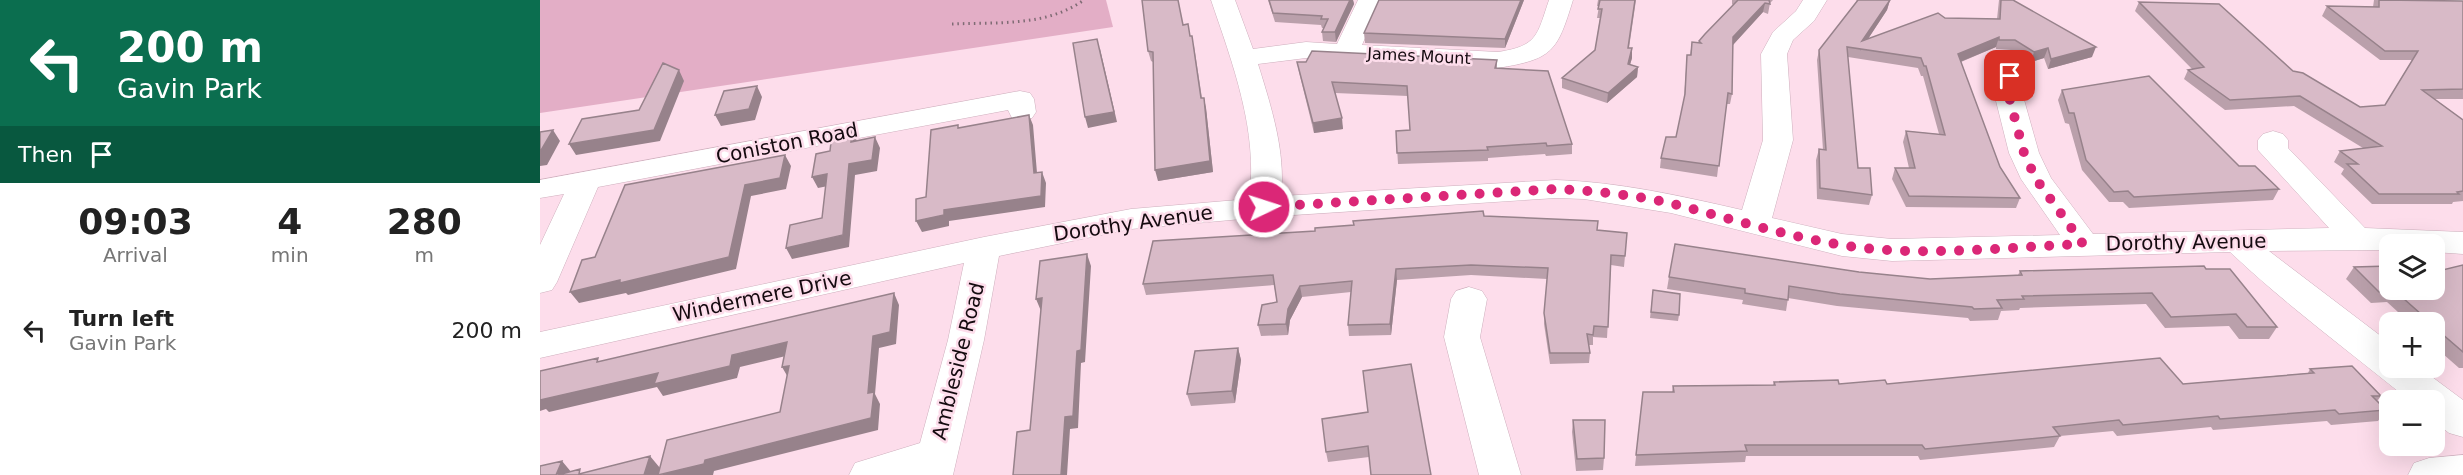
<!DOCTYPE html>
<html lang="en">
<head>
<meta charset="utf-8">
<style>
  :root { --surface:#fff; --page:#f2f2f2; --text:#222; --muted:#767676 }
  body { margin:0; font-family:"DejaVu Sans",sans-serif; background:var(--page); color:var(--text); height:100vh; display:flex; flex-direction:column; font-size:22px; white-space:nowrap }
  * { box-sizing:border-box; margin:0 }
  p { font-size:20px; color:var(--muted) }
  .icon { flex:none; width:33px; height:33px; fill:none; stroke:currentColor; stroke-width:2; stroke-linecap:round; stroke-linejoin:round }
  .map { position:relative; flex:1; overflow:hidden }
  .sheet { display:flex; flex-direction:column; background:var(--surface); width:540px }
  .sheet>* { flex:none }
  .top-card { background:#0b6e4f; color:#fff; overflow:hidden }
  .fabs { position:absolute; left:1839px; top:234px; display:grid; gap:12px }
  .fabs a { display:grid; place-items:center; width:66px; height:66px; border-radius:12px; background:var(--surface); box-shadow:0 6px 24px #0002; font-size:30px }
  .pin { position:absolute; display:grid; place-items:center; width:51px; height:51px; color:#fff; margin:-26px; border-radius:12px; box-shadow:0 3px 9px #0006 }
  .me { position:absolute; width:66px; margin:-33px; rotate:86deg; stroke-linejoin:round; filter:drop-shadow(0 0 4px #0008) }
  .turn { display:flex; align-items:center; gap:21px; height:126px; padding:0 18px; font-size:27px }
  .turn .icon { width:78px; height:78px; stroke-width:2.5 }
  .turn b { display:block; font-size:42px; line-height:51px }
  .then { display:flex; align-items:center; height:57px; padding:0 18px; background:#0003; gap:12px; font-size:22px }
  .eta { display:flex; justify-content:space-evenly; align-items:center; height:102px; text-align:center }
  .eta b { font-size:36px; font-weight:600; line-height:42px }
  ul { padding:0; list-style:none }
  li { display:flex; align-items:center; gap:18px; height:90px; padding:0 18px }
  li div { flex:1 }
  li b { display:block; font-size:22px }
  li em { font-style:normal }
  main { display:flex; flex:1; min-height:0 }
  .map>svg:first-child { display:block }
</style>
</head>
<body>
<main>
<section class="sheet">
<div class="top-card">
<div class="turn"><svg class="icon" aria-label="left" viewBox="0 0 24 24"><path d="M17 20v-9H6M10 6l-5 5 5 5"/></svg><div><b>200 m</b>Gavin Park</div></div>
<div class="then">Then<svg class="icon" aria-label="arrive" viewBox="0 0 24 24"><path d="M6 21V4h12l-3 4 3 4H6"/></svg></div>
</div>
<div class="eta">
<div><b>09:03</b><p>Arrival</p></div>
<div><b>4</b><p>min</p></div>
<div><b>280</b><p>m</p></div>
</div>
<ul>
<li><svg class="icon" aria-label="left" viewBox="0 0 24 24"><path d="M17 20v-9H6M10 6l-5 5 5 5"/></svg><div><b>Turn left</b><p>Gavin Park</p></div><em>200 m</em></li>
</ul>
</section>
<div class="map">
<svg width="1923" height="475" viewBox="0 0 1923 475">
  <rect width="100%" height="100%" fill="#fdddeb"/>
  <path fill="#e3aec6" d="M0,0H566L573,27L0,113Z"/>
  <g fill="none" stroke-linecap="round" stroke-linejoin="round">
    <g stroke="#ceafbd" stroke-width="1">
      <path id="minor" d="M671,0H695L713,49L766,42L797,44L818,0H838L840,3L822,45L958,52C998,46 997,35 1009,0H1033C1017,52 1013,59 958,68L766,58L718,64C731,106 746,152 741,196L1016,180C1079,182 1141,196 1202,210L1223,140L1221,54L1233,32L1256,11L1263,0H1287L1274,21L1253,40L1247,54L1253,140L1232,218L1302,234L1352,239L1520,235L1481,179L1469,153L1453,89L1456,76L1460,70L1469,68L1478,70L1482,76L1481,89L1499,153L1511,178L1553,234L1789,228L1718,150V140L1723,134L1733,131L1743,134L1748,140V148L1825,228L1923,232V254L1894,252V244H1850V250L1729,251L1850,343V368H1880L1923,400V437L1909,433L1894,421V400H1869C1810,352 1746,305 1690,252L1352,261L1302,256L1131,213L1044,199L1016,198L724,217L591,229L459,256L444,340L413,475H309L315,463L380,443L408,340L424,263L0,358V332L444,237L591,209L709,199C719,132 692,62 671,0Z
        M1838,0H1923V9L1850,7L1842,5Z
        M480,91L490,93L494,99L496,112L492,118L482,120L472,118L468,110L58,187L17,282L12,290L0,293V245L24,194L0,198V180Z
        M929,287L942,291L947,299L940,337L981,475H939L904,337L911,299L916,291Z
        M1923,455V475H1868L1874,463L1889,458Z"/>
    </g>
    <path stroke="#7f6b74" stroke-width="3" stroke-dasharray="1.5 4" stroke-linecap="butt" d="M412,24C456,22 506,27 544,0"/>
    <use href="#minor" fill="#fff" fill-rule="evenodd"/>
  </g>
  <path fill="#baa0ab" d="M728,0H813L814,4L796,42L783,41L782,32L784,28H782L781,25L735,22Z
    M984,0L965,48L825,43L824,33Z
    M1058,0H1096L1089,48L1092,58L1090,65L1098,67L1097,77L1067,103L1022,88V78L1055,50L1060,18H1057L1059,6H1057Z
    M1192,0H1233L1230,3L1228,14L1223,12L1193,45L1192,94L1190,104H1186L1177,177L1120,168L1121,158L1136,137L1144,99L1147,55H1150L1152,42L1159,43V41L1193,5L1192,4Z
    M1316,0H1350L1347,10L1328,39L1405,18L1457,19L1459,0H1473L1552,57L1508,69L1504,58L1491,62L1471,50L1456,49V47L1421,62L1460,167L1480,198L1476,208L1366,207L1352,179L1355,168H1369L1363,142L1366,131L1399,134L1383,76H1381L1378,68L1308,57L1318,168L1332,195L1329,205L1277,199L1276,160L1279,149L1283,150L1277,60L1279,50L1317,1Z
    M1834,0L1923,1V99H1895L1923,120V201L1913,202L1912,204H1832L1801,174L1804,169L1794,162L1800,151L1823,148L1754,106L1685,110L1644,79L1648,70L1652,69L1595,11L1599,2L1753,71L1820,107L1845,105L1872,60H1840L1782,16L1787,6L1833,7Z
    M643,25L650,36L654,46L662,98L666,108L673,172L618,181L613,62L611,61L608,51Z
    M957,60V68L1032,144V154L1006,156L1005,154L948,158V161L858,164L856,131L870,130L868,96L795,93L803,129L774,133L759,72L757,62Z
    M1522,90L1699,166L1739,189L1733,200L1589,208L1583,202H1569L1542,170L1529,124L1525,123L1518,100Z
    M944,216L1057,230L1087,233L1084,267L1071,265L1067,338L1053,337V345H1049L1050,353L1049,363L1010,364L1004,324L1007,279L931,275L857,280L851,335L809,336L808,325L811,292L762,297L750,320L748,335L721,336L718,325L737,302L734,285L606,295L603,284L775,231Z
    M1923,265V368H1919L1894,346V322H1869L1847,302L1831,303L1806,279L1814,267L1850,290Z
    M1666,269L1737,327L1729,339H1699L1689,326L1625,328L1606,304L1480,308L1479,310L1461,311L1458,320L1430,321L1428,318L1297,306L1248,298L1246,311L1202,304L1203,300L1127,289L1129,277L1319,272L1390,279L1478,275L1480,271Z
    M1113,290L1139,315L1138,321L1110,318Z
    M698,348L701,360L695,403L651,406L647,394Z
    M1770,369L1841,396L1837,401L1846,410L1838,421L1791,425L1787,421L1673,430L1671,427L1577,436L1573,431L1520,436L1514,447L1380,460L1378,456H1206L1205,462L1095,466L1103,392H1132L1133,386L1233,385L1234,382L1299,384H1643L1768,373Z
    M828,412L829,457L788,462L786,452Z
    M1033,420L1064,458L1063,470L1036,471L1032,432Z"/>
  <path fill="#97828b" d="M810,0H813L814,4L796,42L795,32Z
    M981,0H984L965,48V39Z
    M1350,0L1347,10L1320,51L1322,41Z
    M1225,3L1223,12L1191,47L1193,37Z
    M1459,37L1456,47L1415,64L1418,54Z
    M1556,47L1552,57L1508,69L1511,59Z
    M1092,48V58L1087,74L1088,64Z
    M1508,48L1504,58L1491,62L1494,52Z
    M560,49L577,122L548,128L545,117Z
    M1098,67L1097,77L1067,103L1068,93Z
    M139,70L144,81L120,141L36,155L29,144L114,130Z
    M217,86L222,97L215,120L181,126L175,115Z
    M664,98L666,108L673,172L618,181L615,170Z
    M489,115L493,125L498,185L494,173Z
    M802,118L803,129L774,133L773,123Z
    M13,130L20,141L7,165L0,166V152Z
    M312,130L317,141L311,142Z
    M335,137L340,148L337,171L315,175L309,247L252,259L246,248L303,235L309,164Z
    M245,155L251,166L246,189L211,196L196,269L88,295L86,293L39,303L30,292L205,185Z
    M502,172L506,183L505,207L409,221V226L382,232L376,221Z
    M287,174L293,185L278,188L272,177Z
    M547,254L551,266L545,362L541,363L538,428L530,429L527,475H521L525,417L537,351Z
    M856,269L857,280L851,335L850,324Z
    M760,286L762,297L750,320L748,335L746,324L748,309Z
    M354,293L359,305L356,344L339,348L335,394L340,404L338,430L174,471L173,475H120L165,460L328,393L333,336Z
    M502,298L501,311L496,299Z
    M247,342L254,354L200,367L197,378L123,396L117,387L9,412L6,409L0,411V396L118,373Z
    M698,348L701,360L695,403L692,391Z
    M249,366V379L242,367Z
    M110,456L120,468L118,475H104Z
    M22,461L32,473L16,475Z"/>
  <path fill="#d8bac7" stroke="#97828b" stroke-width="1.5" d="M602,0H638L643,25L648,24L650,36H652L661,98H664L670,161L615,170L613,52L608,51Z
    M729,0H810L795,32H782L788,19H781L782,16L733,13Z
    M839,0H981L965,39L824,33Z
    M1060,0H1095L1088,48H1092L1088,64L1098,67L1068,93L1022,78L1055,50L1062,9H1058Z
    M1198,0H1229L1230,4L1225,3L1193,37L1192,94L1188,93L1179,166L1121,158L1126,137H1136L1145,94L1147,55H1151L1152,42L1161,43L1159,41L1165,34Z
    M1318,0H1350L1322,41L1398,13L1405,18L1460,19L1461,0H1473L1556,47L1511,59L1508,48L1494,52L1475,40H1459V37L1418,54L1460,167L1480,198L1369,196L1355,168H1375L1366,131L1405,135L1386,66H1384L1381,58L1307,47L1318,168H1330L1332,195L1280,188L1279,149L1286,150L1279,50Z
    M1839,0L1923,1V89L1882,90L1923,120V191L1917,192L1919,194H1839L1807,164H1818L1800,151L1842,146L1760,96L1690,100L1648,70L1664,67L1599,2L1679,4L1753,71L1763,73L1820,107L1845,105L1878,51H1845L1787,6L1839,7Z
    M557,39L574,112L545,117L533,43Z
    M772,51L957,60L955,68L1008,71L1032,144L1007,146L1006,143L947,147L948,150L857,153L856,131L870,130L867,86L792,82L802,118L773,123L757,62H766Z
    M123,63L139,70L114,130L29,144L42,119L99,110Z
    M1609,76L1699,166H1715L1739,189L1594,197L1588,191L1574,192L1546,160L1534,113H1529L1522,90Z
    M217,86L209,109L175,115L184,91Z
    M489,115L494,173L502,172L501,196L404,210V215L376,221V199L386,197L391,130L418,125V128Z
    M13,130L0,152V132Z
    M312,130L311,142L335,137L332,160L309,164L303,235L246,248L250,225L282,218L287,174L272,177L276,154L290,151L292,133Z
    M245,155L240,178L205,185L189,257L80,283V280L30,292L42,260L55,257L85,185Z
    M943,211L944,216L1058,221L1057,230L1087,233L1085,256L1071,255L1068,327L1054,326L1053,335L1047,334L1050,353H1010L1004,313L1008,268L931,265L856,269L850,324L808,325L812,281L760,286L748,309L746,324L718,325L722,305L737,302L733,275L603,284L613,241L775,231V228L814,225L813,221Z
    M1135,244L1319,272L1390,279L1482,275L1480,271L1664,266L1666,269H1690L1737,327H1707L1696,314L1631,317L1612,293L1482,296L1484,299L1457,300L1462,308L1434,309L1432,307L1300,294L1249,286L1248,300L1205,293V289L1129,277Z
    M547,254L541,350L537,351L533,416L525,417L521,475H473L477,432L490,430L502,298L496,299L500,261Z
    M1923,265V352L1894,327V322H1890L1855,291L1839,292L1814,267L1850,266V290H1894V272Z
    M1113,290L1140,294L1139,315L1111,312Z
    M354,293L350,332L333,336L328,393L334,392L331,418L165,460L164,464L118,475L127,440L240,412L249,366L242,367L247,342L192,355L190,366L114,384L118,373L0,400V371L58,358L57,362Z
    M698,348L692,391L647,394L655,351Z
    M1620,358L1643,384L1774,373L1770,369L1812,366L1841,396H1832L1846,410L1799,414L1795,410L1680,419L1678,416L1583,425L1579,420L1513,427L1520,436L1385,449L1382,445H1205L1207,451L1096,455L1103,392H1134L1133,386L1235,385L1234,382L1298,380L1299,384L1345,380L1347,384Z
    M871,364L891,475H831L828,446L786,452L782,419L828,412L823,371Z
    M1033,420H1065L1064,458L1037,459Z
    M110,456L104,475H18L40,469L39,474Z
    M22,461L16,475H0V466Z"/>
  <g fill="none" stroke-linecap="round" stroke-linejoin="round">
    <path stroke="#db2777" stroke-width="10" stroke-dasharray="0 18" d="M724,207L1016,189C1055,191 1096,195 1133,204C1189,218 1245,236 1302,245C1379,258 1465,247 1543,244L1496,179L1484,153L1467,89L1470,76"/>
  </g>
  <g text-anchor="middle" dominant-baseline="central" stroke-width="5" stroke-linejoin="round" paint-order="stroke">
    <g font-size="16" fill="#140a0f" stroke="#fdddeb">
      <text transform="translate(879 56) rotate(3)">James Mount</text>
    </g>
    <g font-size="20" fill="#140a0f" stroke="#fdddeb">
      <text transform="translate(247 143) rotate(-11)">Coniston Road</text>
      <text transform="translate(593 223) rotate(-8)">Dorothy Avenue</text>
      <text transform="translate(1646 242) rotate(-1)">Dorothy Avenue</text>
      <text transform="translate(222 296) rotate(-12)">Windermere Drive</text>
      <text transform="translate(418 361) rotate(-76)">Ambleside Road</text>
    </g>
  </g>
</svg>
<div class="fabs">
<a><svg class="icon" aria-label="layers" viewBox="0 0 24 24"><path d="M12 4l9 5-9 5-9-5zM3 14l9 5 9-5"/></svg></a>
<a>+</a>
<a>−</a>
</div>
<div class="pin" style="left:1470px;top:76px;background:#d93025"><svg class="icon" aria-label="arrive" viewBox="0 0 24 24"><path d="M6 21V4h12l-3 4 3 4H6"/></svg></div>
<svg class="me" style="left:724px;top:207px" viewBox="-20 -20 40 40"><circle r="17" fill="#db2777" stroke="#fff" stroke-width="3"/><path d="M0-11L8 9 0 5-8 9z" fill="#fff"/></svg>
</div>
</main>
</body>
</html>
